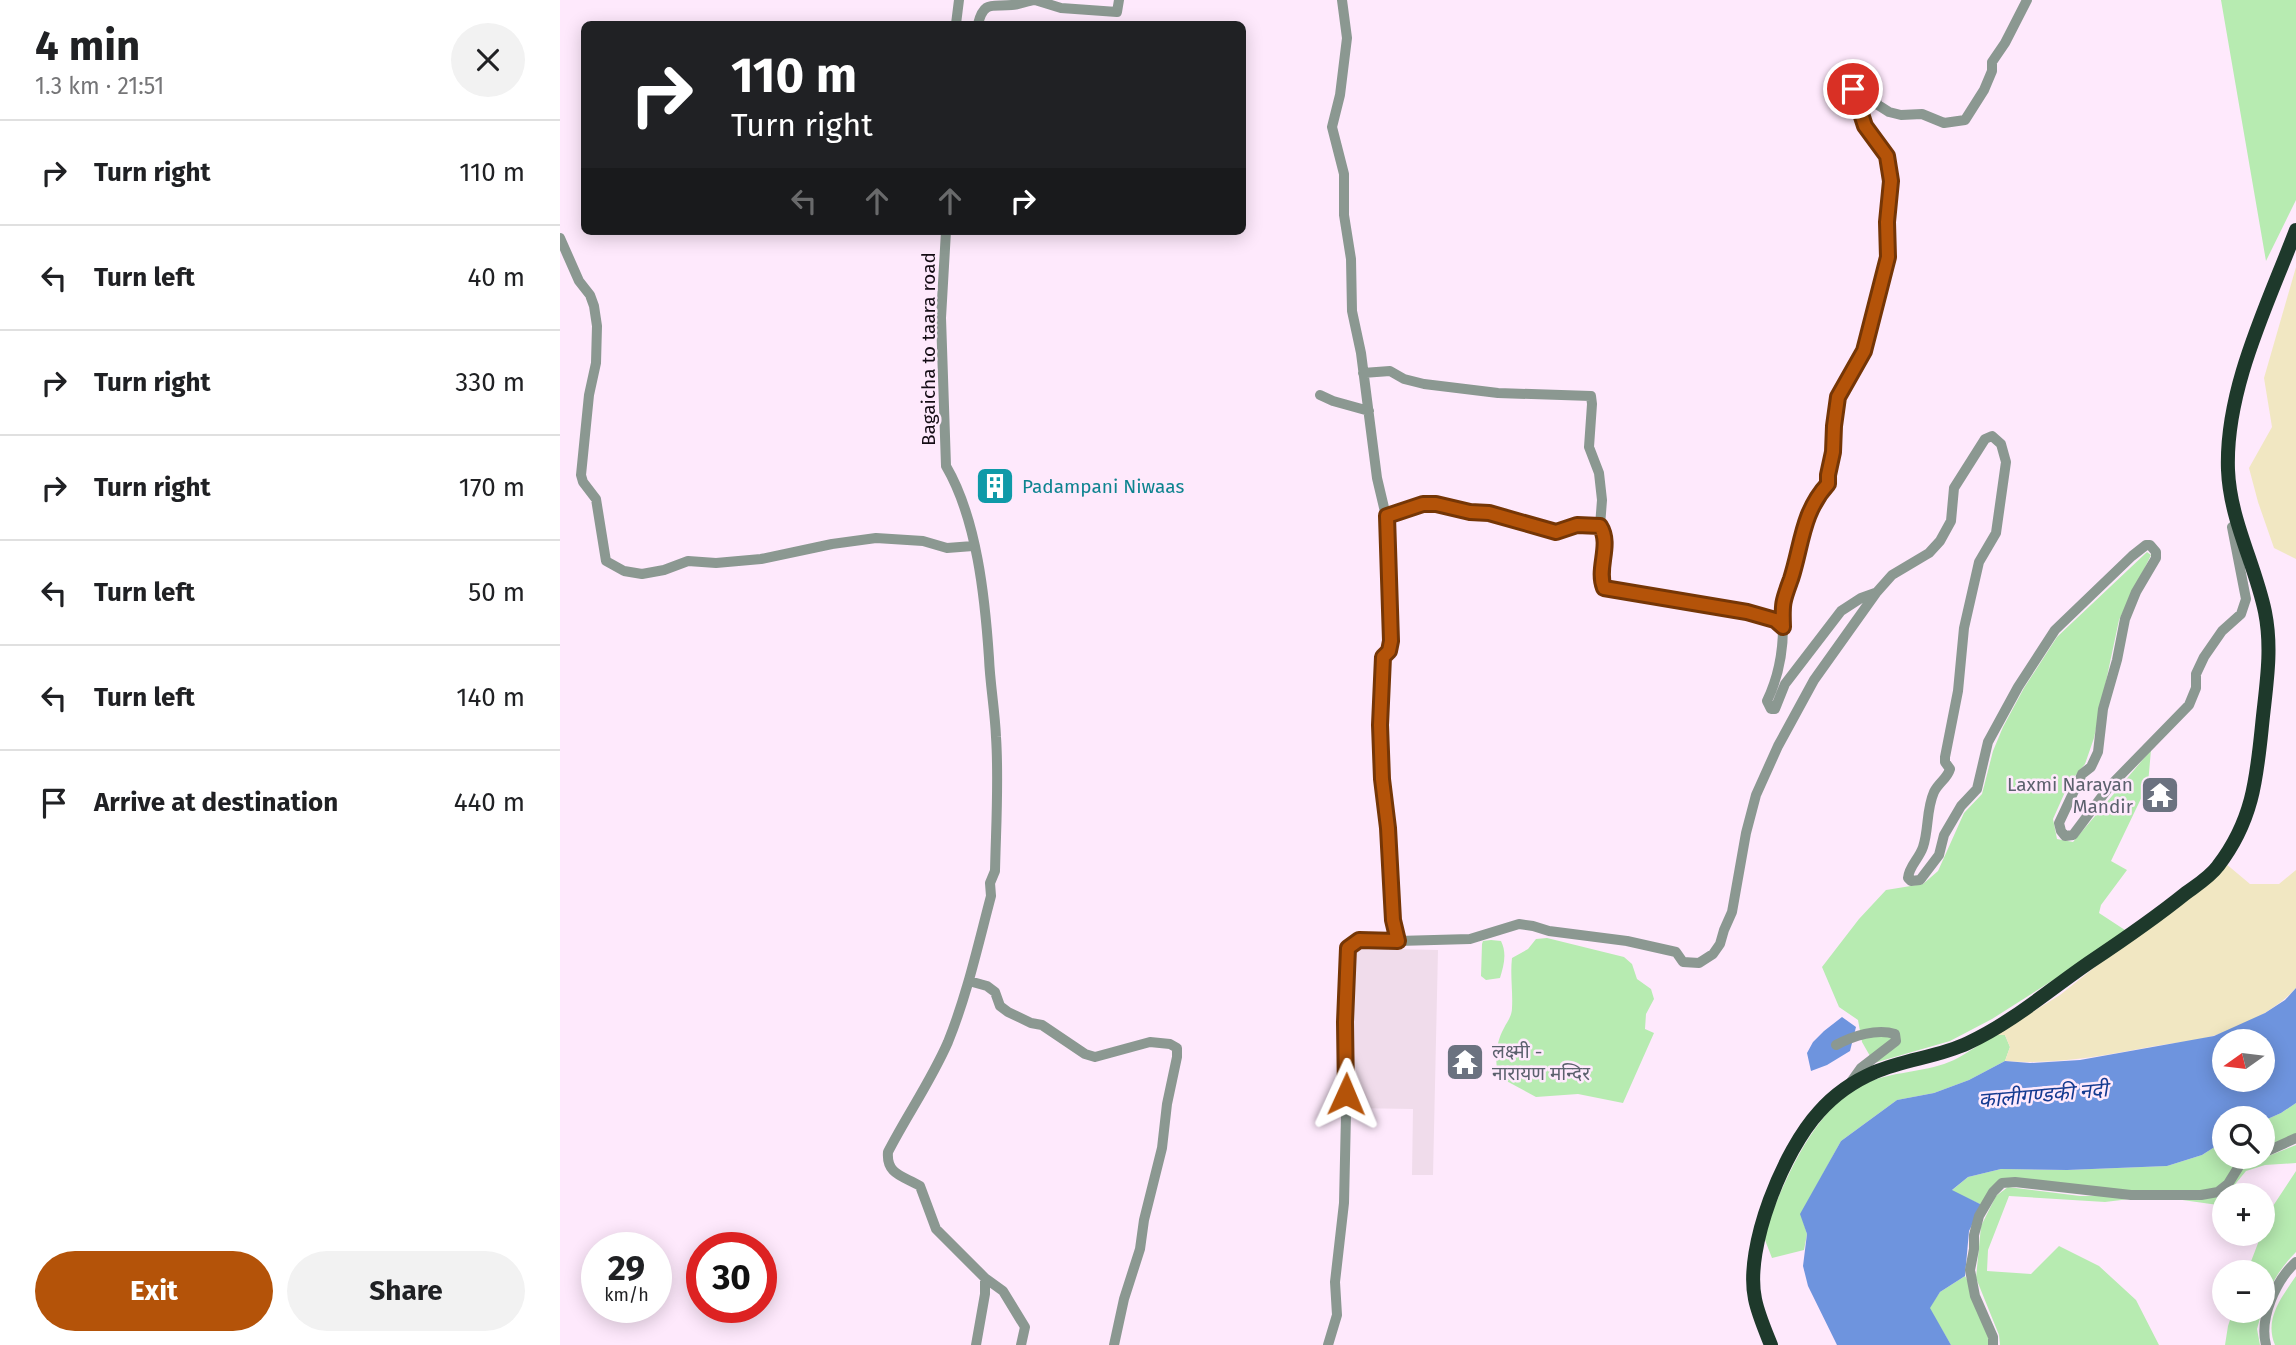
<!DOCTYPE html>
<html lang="en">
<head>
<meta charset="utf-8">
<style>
  :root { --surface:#fff; --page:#f2f2f2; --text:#202124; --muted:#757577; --line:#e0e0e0; --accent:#b45309 }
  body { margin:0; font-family:"Fira Sans","Noto Sans Devanagari",sans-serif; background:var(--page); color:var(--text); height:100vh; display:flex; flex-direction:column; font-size:26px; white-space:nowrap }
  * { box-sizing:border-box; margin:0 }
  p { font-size:23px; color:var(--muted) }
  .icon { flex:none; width:38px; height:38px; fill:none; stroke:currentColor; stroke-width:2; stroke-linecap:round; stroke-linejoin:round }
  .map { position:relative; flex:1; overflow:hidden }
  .sheet { display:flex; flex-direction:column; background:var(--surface); width:560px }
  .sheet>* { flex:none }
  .top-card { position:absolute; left:21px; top:21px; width:665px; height:214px; border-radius:10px; box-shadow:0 4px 18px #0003; background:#202124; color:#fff; overflow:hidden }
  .needle { width:46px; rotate:256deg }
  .buttons { position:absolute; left:1652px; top:1029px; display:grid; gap:14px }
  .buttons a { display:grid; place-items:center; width:63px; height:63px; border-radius:50%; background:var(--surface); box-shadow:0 4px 18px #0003; font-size:35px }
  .speed { position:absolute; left:21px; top:1232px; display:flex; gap:14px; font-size:35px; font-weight:700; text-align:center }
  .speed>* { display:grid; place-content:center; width:91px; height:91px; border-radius:50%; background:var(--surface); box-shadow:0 4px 18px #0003; line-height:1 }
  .speed small { font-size:18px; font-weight:400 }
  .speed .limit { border:10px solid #d22; background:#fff; color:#111 }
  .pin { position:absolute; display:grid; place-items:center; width:60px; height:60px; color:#fff; margin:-30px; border:4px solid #fff; border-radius:50%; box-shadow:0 2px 7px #0007 }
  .me { position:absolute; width:77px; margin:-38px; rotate:1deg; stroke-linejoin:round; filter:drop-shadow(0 0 5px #0008) }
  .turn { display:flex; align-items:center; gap:24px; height:147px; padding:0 35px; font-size:32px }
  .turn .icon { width:91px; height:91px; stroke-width:2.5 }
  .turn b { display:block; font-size:49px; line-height:60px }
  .lanes { display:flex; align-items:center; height:66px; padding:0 35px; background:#0003; justify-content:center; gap:35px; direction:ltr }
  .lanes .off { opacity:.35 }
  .round { display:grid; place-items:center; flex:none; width:74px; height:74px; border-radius:37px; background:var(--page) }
  .head { display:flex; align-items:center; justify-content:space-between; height:119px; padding:0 35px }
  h1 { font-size:42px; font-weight:700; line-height:52px }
  .cta { display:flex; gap:14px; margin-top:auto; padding:14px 35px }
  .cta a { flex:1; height:80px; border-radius:42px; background:var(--accent); color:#fff; font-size:28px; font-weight:700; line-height:80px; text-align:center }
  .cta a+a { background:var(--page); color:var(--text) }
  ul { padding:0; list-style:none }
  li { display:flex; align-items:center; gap:21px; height:105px; padding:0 35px; border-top:2px solid var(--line) }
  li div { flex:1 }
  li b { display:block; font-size:26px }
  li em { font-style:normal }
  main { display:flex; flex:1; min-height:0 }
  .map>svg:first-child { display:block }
</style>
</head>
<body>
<main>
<section class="sheet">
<div class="head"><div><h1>4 min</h1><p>1.3 km · 21:51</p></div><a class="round"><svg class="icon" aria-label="close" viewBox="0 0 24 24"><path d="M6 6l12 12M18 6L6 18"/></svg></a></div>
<ul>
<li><svg class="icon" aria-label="right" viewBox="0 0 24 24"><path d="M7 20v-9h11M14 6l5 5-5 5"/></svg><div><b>Turn right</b></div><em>110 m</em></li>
<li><svg class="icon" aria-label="left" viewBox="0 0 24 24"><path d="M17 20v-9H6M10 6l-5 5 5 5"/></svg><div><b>Turn left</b></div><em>40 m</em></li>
<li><svg class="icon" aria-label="right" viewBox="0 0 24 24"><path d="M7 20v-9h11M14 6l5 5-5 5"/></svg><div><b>Turn right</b></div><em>330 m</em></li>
<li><svg class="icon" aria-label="right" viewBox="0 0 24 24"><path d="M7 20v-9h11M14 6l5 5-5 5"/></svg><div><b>Turn right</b></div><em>170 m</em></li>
<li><svg class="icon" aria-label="left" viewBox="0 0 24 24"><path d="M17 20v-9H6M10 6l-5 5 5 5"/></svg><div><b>Turn left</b></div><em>50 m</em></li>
<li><svg class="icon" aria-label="left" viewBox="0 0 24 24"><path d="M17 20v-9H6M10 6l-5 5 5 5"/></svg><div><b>Turn left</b></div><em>140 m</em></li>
<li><svg class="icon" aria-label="arrive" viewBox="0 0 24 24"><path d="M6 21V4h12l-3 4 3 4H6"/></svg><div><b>Arrive at destination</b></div><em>440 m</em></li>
</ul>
<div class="cta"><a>Exit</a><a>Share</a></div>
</section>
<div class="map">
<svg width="1736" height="1345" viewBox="0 0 1736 1345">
  <rect width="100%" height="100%" fill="#fee9fc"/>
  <path fill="#f0dceb" d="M794,948L878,950L873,1175H852L853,1109L791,1108Z"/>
  <path fill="#b7ebb1" d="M1661,0H1736V200L1706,261Z
    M1587,552L1591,555L1559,620L1534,738L1525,764L1509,783L1493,819L1497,839L1513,842L1591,750L1588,784L1551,861L1567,870L1541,905L1539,913L1568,932L1432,1019L1390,1041L1314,1063L1302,1042L1298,1020L1279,1007L1262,967L1299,919L1326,890L1363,884L1378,871L1404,813L1422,794L1433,751L1443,727L1464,688L1497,637Z
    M987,938L1064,957L1072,964L1077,979L1091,989L1094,999L1086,1014L1085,1029L1094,1033L1063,1103L1018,1094L976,1097L939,1077C934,1061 936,1042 944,1028C947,1022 952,1016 952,1008C953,992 950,975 952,958L968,949L976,939Z
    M931,940L941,941C947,953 944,965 940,978L926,980L921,976L922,944L923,941Z
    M1435,1035H1445L1450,1047L1445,1061L1409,1080L1374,1093L1337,1100L1281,1141L1241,1214L1247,1234L1244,1250L1212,1258L1203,1235C1224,1183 1254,1103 1311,1081C1337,1071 1368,1072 1394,1060C1408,1053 1421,1043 1435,1035Z
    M1736,1103V1135L1703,1149V1121L1721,1113Z
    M1664,1141V1157H1684L1662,1186L1642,1192L1613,1190H1560L1443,1179L1422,1205L1391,1191L1408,1177L1441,1169L1507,1170L1607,1166L1642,1155Z
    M1736,1145V1163L1705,1165L1686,1171L1658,1205L1594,1196L1545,1202L1449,1196L1428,1250L1427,1271L1471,1274L1499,1246L1539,1266L1576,1300L1599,1345H1440L1439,1335L1416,1278L1421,1226L1436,1196L1448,1187L1520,1196L1594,1195L1641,1197L1659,1194L1676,1178L1683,1166Z
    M1736,1171V1252C1720,1268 1709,1286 1703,1308V1272H1687L1711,1209Z
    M1405,1276L1409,1283L1431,1345H1391L1369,1308L1380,1292Z
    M1736,1276V1345H1715C1704,1319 1721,1298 1736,1276Z
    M1673,1311H1702L1697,1329L1700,1345H1665L1668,1326Z"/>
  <path fill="#f1e7c2" d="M1736,267V559L1714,548L1698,502L1689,468L1712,427L1704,378Z
    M1665,863L1690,884H1719L1736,870V988C1717,1009 1682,1028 1653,1036C1633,1042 1610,1043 1590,1047C1541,1056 1495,1065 1445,1061L1450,1047L1445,1035H1435L1500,995Z"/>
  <path fill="#6e94de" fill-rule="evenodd" d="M1736,988V1103L1721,1113L1703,1121V1118H1664V1141L1642,1155L1607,1166L1507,1170L1441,1169L1408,1177L1392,1190L1422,1205L1409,1231L1405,1276L1380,1292L1370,1308L1391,1345H1277L1248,1286L1243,1266L1247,1234L1240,1214L1281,1141L1337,1100L1374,1093L1409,1080L1445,1061L1470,1063L1520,1060L1654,1036L1705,1013L1725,1000ZM1664,1041H1703V1080H1664Z
    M1282,1017L1296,1027L1290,1051L1267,1065L1251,1071L1247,1053L1253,1042L1264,1031Z"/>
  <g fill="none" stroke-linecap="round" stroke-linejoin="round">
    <path stroke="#8b9891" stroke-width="10" d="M475,0L501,8L557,12L559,0
      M782,0L787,38L780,95L772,127L784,174V215L791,259L792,311L801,353L817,478L826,516L831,641L829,651L823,657L820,725L822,779L828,828L833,920L838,941L910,939L959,924L973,926L989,931L1067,941L1116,952L1123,962L1139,963L1153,954L1160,944L1164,930L1172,912L1186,833L1196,795L1218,746L1254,680L1316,593L1332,575L1369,553L1380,541L1391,521L1394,488L1425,439L1432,436L1441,444L1446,462L1436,533L1419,562L1404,628L1398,691L1385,757V762L1390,769C1387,779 1379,782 1374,792C1366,810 1369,829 1363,847C1359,859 1349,866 1348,878L1351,881L1360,880L1379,855L1384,835L1401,806L1417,789L1428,742L1458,687L1495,630L1572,556L1586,545H1590L1596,552V558L1576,592L1565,619L1557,660L1543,709L1538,752L1531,767L1522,774L1499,823L1501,831L1505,836L1513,835L1549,787L1629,705L1636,688V674L1644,657L1662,631L1681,614L1686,599L1672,527L1678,526
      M396,24L399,0
      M418,24C424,0 432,7 452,5C459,5 467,1 474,0
      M386,231L381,318L386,466C417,519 425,598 429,658C430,684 435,711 436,737C439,781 436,826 435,871L430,883L431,896C418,945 407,995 388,1042C371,1081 347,1115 328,1152C326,1175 344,1176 360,1186L376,1229L425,1278L443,1291L465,1327L461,1345
      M0,238L19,281L30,295L34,306L37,326L36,363L29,395L21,475L23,482L36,499L46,561L64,571L82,574L104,570L128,561L156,563L201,559L272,544L316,538L363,541L387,548L413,546
      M803,373L830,371L844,379L864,384L938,393L1031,396L1032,404L1029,447L1039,473L1042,500L1040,526
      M760,395L773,401L809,411
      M826,516L863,504H876L910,512L929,513L996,532L1018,525L1040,526C1052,545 1036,567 1044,588L1187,612L1215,620L1223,627V596L1231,580L1242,529L1254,502L1268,484L1278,397L1304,351L1328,257L1327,222L1331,181L1327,156L1305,126L1289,76L1292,69L1299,70L1318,105L1329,112L1341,115L1362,114L1384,123L1405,120L1424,90L1432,71V62L1445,43L1467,0
      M1223,627C1223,652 1218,678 1207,701L1211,709H1215L1225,684L1281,611L1301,598L1315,593
      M409,981L427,986L435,992L440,1006L448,1012L471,1023L482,1025L525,1054L535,1057L590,1042L610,1044L617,1048V1057L607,1104L602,1148L584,1220L580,1249L564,1299L554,1345
      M1276,1045C1293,1036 1317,1028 1335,1034L1336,1041L1301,1068L1291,1082
      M1703,1153L1736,1138
      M416,1345L425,1294V1278
      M768,1345L777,1315L775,1282L784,1203L787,1070L785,1022L787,952C794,934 822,940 838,941
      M1433,1345V1337L1415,1296L1410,1270L1414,1249V1235L1419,1216L1433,1192L1442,1183L1455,1182L1571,1195H1641L1658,1192L1668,1184L1681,1163L1693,1157
      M1706,1345C1699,1318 1716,1280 1736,1262"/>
    <path stroke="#1e392b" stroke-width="14" d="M1211,1345C1205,1330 1198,1314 1195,1299C1184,1247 1224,1150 1259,1112C1274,1095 1294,1081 1315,1072C1345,1059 1379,1057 1408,1043C1453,1022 1489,990 1530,962C1563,940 1595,918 1626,893C1637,885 1650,877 1658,866C1695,818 1697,773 1703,716C1707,680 1712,647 1705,612C1695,564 1670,520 1668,470C1665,389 1708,304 1736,230"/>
  </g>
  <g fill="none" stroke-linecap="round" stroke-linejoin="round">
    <g stroke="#753606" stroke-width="18">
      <path id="route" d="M786,1094L785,1022L788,948L799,940L838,941L833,920L828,828L822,779L820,725L823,657L829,651L831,641L827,516L863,504H876L910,512L929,513L996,532L1017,525L1040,526C1052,545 1036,568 1044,588L1187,612L1215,620L1223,627C1222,602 1223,601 1231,579C1242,545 1242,512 1268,484V475L1273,452L1274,426L1278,397L1304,351L1328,257L1327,222L1331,181L1327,156L1305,126L1293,89"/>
    </g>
    <use href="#route" stroke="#b45309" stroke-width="12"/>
  </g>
  <defs>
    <g id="building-square" transform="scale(2.0125)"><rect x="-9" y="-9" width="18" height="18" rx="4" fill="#0f9aa8" stroke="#fee9fc"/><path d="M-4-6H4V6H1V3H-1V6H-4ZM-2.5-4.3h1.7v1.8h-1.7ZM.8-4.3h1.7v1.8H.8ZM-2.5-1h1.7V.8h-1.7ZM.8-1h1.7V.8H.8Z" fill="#fff"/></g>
    <g id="temple-square" transform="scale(2.0125)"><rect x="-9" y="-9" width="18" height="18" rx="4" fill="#6b7280" stroke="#fee9fc"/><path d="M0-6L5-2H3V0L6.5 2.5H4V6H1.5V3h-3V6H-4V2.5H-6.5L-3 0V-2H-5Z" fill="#fff"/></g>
  </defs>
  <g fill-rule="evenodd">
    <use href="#building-square" x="435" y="486"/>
    <use href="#temple-square" x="1600" y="795"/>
    <use href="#temple-square" x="905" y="1062"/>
  </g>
  <g text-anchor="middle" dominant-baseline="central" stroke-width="5" stroke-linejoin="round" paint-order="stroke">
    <g font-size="19" fill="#140c14" stroke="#fee9fc">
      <text transform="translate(368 349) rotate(-90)">Bagaicha to taara road</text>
    </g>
    <g font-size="19" fill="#0d838f" stroke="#fee9fc" text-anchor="start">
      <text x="462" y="486">Padampani Niwaas</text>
    </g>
    <g font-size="19" fill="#5b616d" stroke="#fee9fc" text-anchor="end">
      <text x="1573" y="784">Laxmi Narayan<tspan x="1573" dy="22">Mandir</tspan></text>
      <text x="932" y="1051" text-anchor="start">लक्ष्मी -<tspan x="932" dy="22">नारायण मन्दिर</tspan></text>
    </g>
    <g font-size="21" font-style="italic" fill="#143a90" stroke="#fee9fc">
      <text transform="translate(1483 1095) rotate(-5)">कालीगण्डकी नदी</text>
    </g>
  </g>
</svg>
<div class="buttons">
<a><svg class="needle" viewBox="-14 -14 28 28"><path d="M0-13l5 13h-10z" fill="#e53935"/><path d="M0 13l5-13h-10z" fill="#757577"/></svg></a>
<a><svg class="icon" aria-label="search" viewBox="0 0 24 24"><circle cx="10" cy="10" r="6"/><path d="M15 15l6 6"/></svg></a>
<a>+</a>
<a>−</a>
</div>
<div class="speed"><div>29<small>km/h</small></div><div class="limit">30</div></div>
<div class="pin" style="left:1293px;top:89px;background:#d93025"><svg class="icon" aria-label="arrive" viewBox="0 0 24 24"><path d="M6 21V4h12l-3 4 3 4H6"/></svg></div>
<svg class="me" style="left:786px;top:1094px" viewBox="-20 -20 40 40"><path d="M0-17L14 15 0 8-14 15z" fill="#b45309" stroke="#fff" stroke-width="4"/></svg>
<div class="top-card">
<div class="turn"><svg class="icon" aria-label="right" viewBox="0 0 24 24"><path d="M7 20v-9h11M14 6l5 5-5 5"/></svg><div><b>110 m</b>Turn right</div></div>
<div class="lanes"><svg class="icon off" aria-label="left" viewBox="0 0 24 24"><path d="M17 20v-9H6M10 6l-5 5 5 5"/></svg><svg class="icon off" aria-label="ahead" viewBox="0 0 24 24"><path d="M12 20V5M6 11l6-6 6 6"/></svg><svg class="icon off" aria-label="ahead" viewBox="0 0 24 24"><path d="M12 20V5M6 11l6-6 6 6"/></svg><svg class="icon" aria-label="right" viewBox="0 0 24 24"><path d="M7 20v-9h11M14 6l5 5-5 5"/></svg></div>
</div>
</div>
</main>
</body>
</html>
